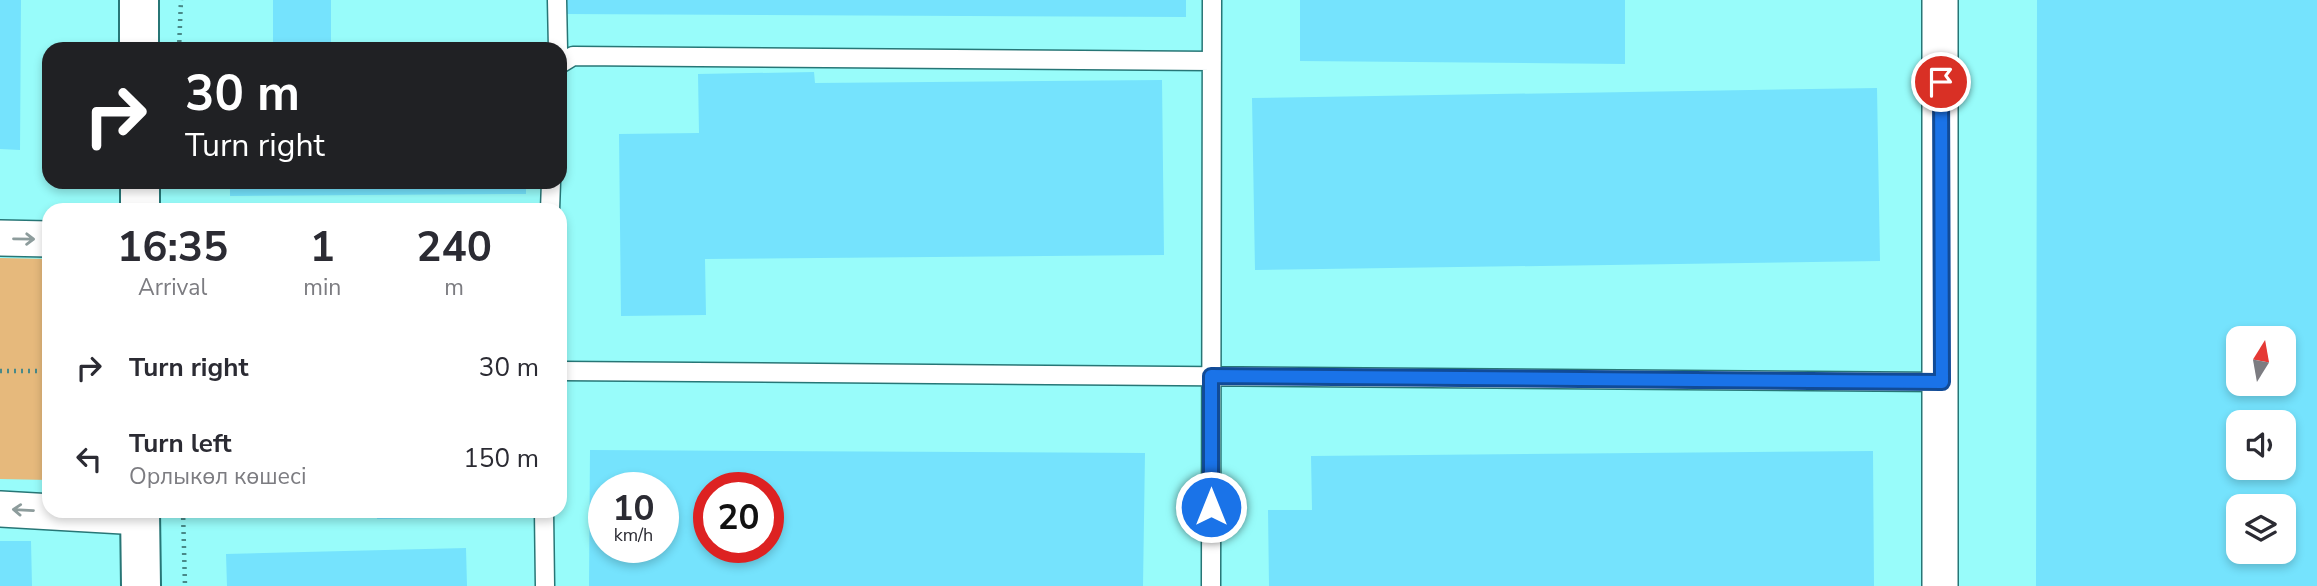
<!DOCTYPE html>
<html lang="en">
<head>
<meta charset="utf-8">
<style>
  :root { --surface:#fff; --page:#f7f7f7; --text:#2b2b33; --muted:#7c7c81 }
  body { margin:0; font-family:"Nunito Sans",sans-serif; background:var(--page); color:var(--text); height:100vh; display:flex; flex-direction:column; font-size:26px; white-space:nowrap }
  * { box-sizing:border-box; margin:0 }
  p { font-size:23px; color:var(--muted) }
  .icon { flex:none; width:38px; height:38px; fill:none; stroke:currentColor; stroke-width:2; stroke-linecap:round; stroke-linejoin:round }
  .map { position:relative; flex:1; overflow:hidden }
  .panel { position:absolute; left:42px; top:203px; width:525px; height:315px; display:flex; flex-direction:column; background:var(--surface); border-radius:21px; box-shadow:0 4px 10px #0003 }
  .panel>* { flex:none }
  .banner { position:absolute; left:42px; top:42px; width:525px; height:147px; border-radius:21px; box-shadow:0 4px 10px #0003; background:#202124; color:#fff; overflow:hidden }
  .needle { width:46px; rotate:11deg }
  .buttons { position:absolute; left:2226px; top:326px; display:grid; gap:14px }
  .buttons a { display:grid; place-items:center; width:70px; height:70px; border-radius:14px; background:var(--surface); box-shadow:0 4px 10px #0003; font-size:35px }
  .speed { position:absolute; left:588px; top:472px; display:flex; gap:14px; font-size:35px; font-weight:700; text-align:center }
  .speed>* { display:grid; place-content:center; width:91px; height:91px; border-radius:50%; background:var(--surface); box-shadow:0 4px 10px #0003; line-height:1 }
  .speed small { font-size:18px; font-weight:400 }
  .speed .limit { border:10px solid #d22; background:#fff; color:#111 }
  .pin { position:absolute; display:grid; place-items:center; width:60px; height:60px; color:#fff; margin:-30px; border:4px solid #fff; border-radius:50%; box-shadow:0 2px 7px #0007 }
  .me { position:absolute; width:77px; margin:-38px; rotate:0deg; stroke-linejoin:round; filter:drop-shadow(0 0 5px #0008) }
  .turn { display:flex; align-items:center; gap:24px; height:147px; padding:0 28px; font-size:32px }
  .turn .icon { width:91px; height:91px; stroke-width:2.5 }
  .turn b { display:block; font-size:49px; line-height:60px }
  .eta { display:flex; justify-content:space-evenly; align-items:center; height:119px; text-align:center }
  .eta b { font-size:42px; font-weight:700; line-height:49px }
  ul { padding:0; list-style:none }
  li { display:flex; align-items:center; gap:21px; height:91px; padding:0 28px }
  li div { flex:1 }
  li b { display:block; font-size:26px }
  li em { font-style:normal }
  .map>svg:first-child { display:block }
</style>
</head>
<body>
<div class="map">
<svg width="2317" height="586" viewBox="0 0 2317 586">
  <rect width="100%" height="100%" fill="#98fcfa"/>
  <path fill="#e6b97c" d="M0,258L49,259V480L0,479Z"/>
  <path fill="#75e3fd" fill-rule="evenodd" d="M0,0H21L20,150L0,149Z
    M273,0H331V49H273Z
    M564,0H1186V17L564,14Z
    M1300,0H1625V64L1300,61Z
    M2037,0H2317V586H2036ZM2238,338H2284V383H2238ZM2238,422H2284V467H2238ZM2238,506H2284V551H2238Z
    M814,72L815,83L1162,80L1164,255L705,259L706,315L621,316L619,134L699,133L698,74Z
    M1877,88L1880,261L1255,270L1252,98Z
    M230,182H526V194L230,196Z
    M590,450L1145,453L1143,586H589ZM604,488H663V548H604ZM709,488H768V548H709Z
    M1873,451L1874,586H1269L1268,510H1312L1311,456Z
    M377,511H453V518L377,519Z
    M0,541H31L32,586H0Z
    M466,548L467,586H227L226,554Z"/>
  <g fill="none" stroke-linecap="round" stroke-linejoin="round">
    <g stroke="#277676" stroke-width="21">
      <path id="lane" d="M557,0L558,49
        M560,64L573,56L1212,61
        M550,210L551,182
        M560,371L1942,382
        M544,511L545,586
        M1211,586L1212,0"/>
    </g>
    <g stroke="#277676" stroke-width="38">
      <path id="street" d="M1940,0V586
        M0,238L49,239
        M0,509L140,517"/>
    </g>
    <g stroke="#277676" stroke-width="42">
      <path id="secondary" d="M139,0V49
        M140,182V210
        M140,511L141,586"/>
    </g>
    <path stroke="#498988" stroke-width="4.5" stroke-dasharray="2 5" stroke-linecap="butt" d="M179,49L181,0
      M0,371H49
      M183,511L185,586"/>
    <use href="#lane" stroke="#fff" stroke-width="18"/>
    <use href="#street" stroke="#fff" stroke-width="35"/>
    <use href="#secondary" stroke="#fff" stroke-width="38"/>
  </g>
  <defs><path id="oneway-shaft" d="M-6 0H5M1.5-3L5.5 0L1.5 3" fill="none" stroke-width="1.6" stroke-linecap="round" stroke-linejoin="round" transform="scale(1.75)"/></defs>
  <g stroke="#8d9c9c">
    <use href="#oneway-shaft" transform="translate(24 239) rotate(1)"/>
    <use href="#oneway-shaft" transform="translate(23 510) rotate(-177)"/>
  </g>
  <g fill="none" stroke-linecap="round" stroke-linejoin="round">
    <g stroke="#114b97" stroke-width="18">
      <path id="route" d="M1211,507V376L1942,382L1941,82"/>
    </g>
    <use href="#route" stroke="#1a73e8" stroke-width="12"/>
  </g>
</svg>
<div class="buttons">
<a><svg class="needle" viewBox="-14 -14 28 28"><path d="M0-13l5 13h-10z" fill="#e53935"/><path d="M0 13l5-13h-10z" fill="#7c7c81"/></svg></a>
<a><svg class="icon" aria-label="sound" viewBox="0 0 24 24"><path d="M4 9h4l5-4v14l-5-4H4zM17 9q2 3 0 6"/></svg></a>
<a><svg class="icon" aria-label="layers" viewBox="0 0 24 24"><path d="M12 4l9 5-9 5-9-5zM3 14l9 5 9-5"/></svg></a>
</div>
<div class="speed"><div>10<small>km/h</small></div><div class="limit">20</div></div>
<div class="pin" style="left:1941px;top:82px;background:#d93025"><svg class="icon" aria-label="arrive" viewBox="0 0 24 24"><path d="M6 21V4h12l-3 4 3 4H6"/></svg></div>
<svg class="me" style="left:1211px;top:507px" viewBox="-20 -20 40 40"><circle r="17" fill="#1a73e8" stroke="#fff" stroke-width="3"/><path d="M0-11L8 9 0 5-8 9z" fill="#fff"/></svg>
<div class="banner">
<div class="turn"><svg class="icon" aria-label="right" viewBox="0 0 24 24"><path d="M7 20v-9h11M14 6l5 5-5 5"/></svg><div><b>30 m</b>Turn right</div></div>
</div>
<section class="panel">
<div class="eta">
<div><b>16:35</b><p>Arrival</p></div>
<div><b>1</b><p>min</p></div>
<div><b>240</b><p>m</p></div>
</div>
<ul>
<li><svg class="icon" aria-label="right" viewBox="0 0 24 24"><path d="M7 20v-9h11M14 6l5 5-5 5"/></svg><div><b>Turn right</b></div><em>30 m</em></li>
<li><svg class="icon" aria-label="left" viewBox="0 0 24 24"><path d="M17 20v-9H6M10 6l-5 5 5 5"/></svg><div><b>Turn left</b><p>Орлыкөл көшесі</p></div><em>150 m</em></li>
</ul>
</section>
</div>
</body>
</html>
